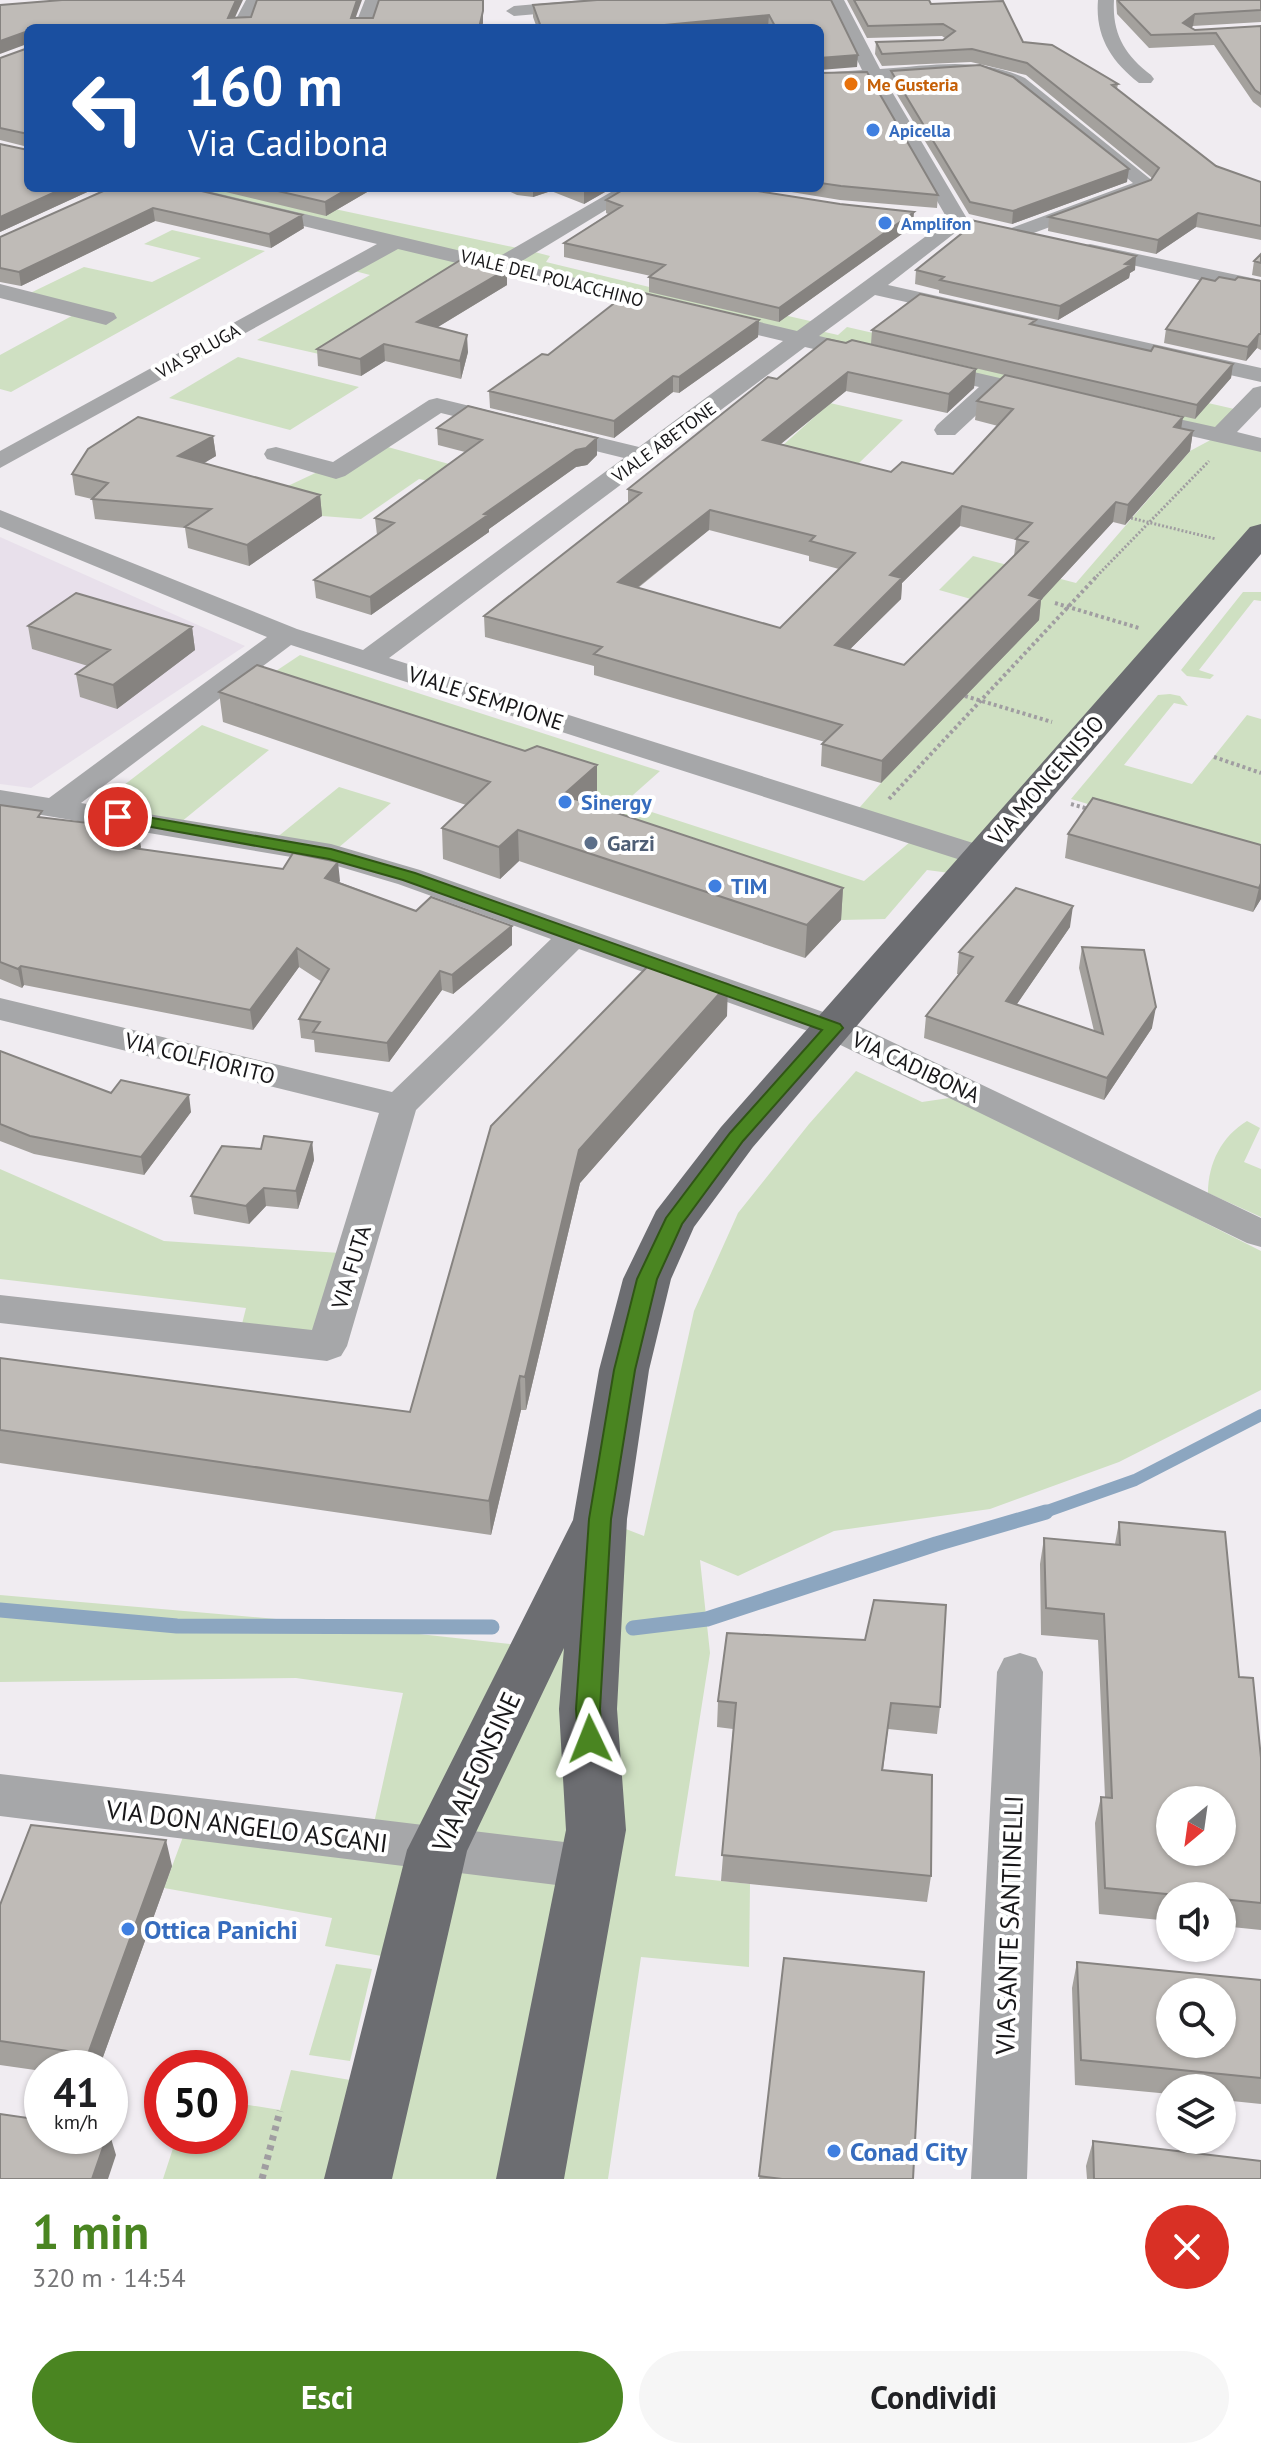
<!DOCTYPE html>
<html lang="it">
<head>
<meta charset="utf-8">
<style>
  :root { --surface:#fff; --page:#f6f6f6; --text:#202124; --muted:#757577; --accent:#4a8521 }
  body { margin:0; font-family:"PT Sans",sans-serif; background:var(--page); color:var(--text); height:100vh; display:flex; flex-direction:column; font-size:30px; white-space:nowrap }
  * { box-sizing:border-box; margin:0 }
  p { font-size:26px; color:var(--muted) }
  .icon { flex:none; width:44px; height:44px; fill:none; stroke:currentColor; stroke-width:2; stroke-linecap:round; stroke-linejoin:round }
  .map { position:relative; height:2179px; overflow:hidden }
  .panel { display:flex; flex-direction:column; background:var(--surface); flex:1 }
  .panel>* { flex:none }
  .banner { position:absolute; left:24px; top:24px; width:800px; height:168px; border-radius:12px; box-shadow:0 2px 6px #0004; background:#1a4fa0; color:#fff; overflow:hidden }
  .needle { width:52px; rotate:209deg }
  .fabs { position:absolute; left:1156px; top:1786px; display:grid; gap:16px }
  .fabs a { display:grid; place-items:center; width:80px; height:80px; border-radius:50%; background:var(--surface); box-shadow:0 2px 6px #0004; font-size:40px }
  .speed { position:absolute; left:24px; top:2050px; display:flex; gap:16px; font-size:40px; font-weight:700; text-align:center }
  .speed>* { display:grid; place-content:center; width:104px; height:104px; border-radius:50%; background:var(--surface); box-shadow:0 2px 6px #0004; line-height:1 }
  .speed small { font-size:20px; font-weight:400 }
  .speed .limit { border:12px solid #d22; background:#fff; color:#111 }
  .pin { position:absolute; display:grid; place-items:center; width:68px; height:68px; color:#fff; margin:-34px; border:4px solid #fff; border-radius:50%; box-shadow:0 2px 8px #0007 }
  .me { position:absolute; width:88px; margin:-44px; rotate:358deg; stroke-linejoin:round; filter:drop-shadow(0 0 6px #0008) }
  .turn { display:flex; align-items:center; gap:28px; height:168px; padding:0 32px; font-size:36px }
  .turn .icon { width:104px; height:104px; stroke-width:2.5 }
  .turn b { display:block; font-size:56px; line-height:68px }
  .round { display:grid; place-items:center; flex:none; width:84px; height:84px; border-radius:42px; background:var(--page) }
  .overview { display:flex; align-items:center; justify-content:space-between; height:136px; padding:0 32px }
  h1 { font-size:48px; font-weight:800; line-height:60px; color:var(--accent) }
  .cta { display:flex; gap:16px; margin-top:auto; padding:16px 32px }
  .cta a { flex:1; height:92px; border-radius:48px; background:var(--accent); color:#fff; font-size:32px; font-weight:800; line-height:92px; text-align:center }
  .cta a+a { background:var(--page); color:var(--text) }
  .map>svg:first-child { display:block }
</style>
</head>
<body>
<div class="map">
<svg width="1261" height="2179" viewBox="0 0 1261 2179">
  <rect width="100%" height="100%" fill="#f0ecf1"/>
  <path fill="#e8e0eb" d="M0,537L245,646L31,788L0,784Z"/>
  <path fill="#cfe0c2" d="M170,188H236L527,250L550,256L546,262L732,307L744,306L823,324L816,330L838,335L847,327L1084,381H1112L1243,411L1220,435L1261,445V534L965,875L927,870L885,919L841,920L270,675L300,655L660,771L624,803L864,881L917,836L853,815L881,783L985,603L939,590L973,556L1076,583L1190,451L1218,436L483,261L319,354L257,340L370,275L347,269L395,242Z
    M172,230L265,251L11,392L0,389V355L79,312L22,297L84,267L152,282L201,258L144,244Z
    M238,357L359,387L290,430L169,398Z
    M830,403L903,420L857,465L782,446Z
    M377,444L467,469L445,484L419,479L361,519L322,516L258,500Z
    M1243,592H1261V601L1254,600L1199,670L1214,675L1210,679L1187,676L1181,670Z
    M1170,694L1180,696L1188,706L1174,703L1124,765L1192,784L1247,715L1261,719V855L1071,799L1158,695Z
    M202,725L269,750L175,827L89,812Z
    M339,787L391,803L331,854L270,843Z
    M856,1071L922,1102L956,1097L1261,1251V1390L1119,1462L990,1509L834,1531L738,1576L700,1560L710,1653L675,1876L750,1884L749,1967L641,1957L608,2179H163L177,2136H230V2102L280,2110L291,2070L380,2085L410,1961L325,1946L332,1918L164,1888L190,1818L370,1841L403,1693L296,1678L0,1682V1595L310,1622L536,1647L600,1519L644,1536L694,1311L738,1213L809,1124Z
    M1247,1121L1260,1128L1244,1162L1261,1169V1217L1208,1193C1208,1163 1222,1136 1247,1121Z
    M0,1169L164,1241L355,1254L327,1346L239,1336L246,1308L0,1279Z
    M336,1964L372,1969L350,2061L309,2055Z"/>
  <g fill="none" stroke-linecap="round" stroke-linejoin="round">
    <path stroke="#8ca6c0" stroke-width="12" d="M1039,1514L1135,1480L1261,1415"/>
    <path stroke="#8ca6c0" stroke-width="15" d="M0,1610L177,1626L492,1627
      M633,1628L707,1619L936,1544L1046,1512"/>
    <path stroke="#a09da1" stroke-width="3" stroke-dasharray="2 2" stroke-linecap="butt" d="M1131,518L1216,539
      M1094,579L1209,461"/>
    <path stroke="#a09da1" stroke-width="4" stroke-dasharray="3 3" stroke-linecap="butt" d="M1055,603L1139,628
      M965,696L1052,722
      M1214,757L1261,773
      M889,799L1096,577
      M1071,804L1092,810"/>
    <path stroke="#a09da1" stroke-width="7" stroke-dasharray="5 5" stroke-linecap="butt" d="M262,2179L280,2111"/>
    <path fill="#a6a7a9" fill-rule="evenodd" d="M246,0H262L249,28H231Z
      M365,0H381L372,28H354Z
      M584,0H650L642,5L514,16L506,11L514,6Z
      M828,0H844L880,69C933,66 975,56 1025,78L1154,182L1148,191L1020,238H1006L1003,234L1006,230L1133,183L1013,86L979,74L885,80L969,222L888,285L1261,368V382L875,295L819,336L877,350L880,355L877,360L869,362L805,347L389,658L992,849L997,856L992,863L981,866L970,863L291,645L81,803L331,844L420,870L846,1020L1261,1218V1247L1247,1243L822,1036L579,949L416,1110L347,1346L341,1356L327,1361L0,1323V1295L312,1330L379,1113L0,1020V998L392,1092L551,939L398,884L327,863L0,808V790L49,798L267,637L0,527V510L297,629L363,650L624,458L441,413L345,476L336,479L267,459L264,454L267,449L276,447L333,462L429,400L437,398L639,447L783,341L398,249L0,468V451L377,244L163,192L160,188H195L495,259L618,188H642L517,264L797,331L948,220L868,81L820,83V73L862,70Z
      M1098,0H1114C1112,34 1125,55 1151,75L1154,79L1151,83H1139C1111,61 1095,36 1098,0Z
      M1090,244L1261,280V294L1083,254L1079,250L1083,246Z
      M0,284L114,313L117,318L106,325L0,298Z
      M926,361L1052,390L1056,395L1052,400L1044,402L1001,392L955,435H937L934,430L937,425L979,387L918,373L914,368L918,363Z
      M1261,386V407L1237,432L1261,438V452L1125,421L1121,416L1125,411L1133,409L1215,427L1253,388Z
      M1020,1653L1036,1658L1043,1672L1027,2179H971L997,1672L1004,1658Z
      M0,1774L589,1845L607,1851L614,1867L607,1883L589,1889L0,1816Z"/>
    <path fill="#6c6d71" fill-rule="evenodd" d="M1261,524V554L753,1147L694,1227L671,1279L649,1370L627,1519L617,1709L626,1830L564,2179H496L566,1830L559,1709L564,1648L467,1851L392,2179H324L407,1850L573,1520L599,1370L623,1279L656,1211L721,1127L1250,527Z"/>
  </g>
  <path fill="#a4a19d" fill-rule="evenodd" d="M831,0L857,67L820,28H769L768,27L755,28H537L533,17V5Z
    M847,0H929L931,4L1023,42L1118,84L1117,89L1216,166L1261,182V240L1196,227L1156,254L1048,231L1049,217L1151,180L1152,178L1026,75L971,62L882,66L875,54L876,42L943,40L945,38L942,36L867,38Z
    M1116,0H1261V22L1193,26L1191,28L1195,30L1261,26V108L1253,102L1214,45L1149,48L1117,14Z
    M28,48V188H96L0,232V144L28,150V147L0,140V58Z
    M891,71L1127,182L1012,224L969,214L890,83Z
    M820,73L938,195L937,208L840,200L767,188H820Z
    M110,188L304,228L271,248L155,221L21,286L0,282V237Z
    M209,188H374L326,216Z
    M502,188H612L584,204L551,191L533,197L517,195Z
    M606,200L913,226L779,322L649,292V277L651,276L564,257V243L608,214L606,213Z
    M966,219L1135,270L1130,273L1129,278L1058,320L939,293V290L915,284L916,270L965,230Z
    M1261,254V277L1252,275L1254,261Z
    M507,269V285L438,327L468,352L461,379L385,361L361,376L318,366L317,349Z
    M1235,280L1261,281V350L1257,348L1246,361L1164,343L1166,329L1215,281Z
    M759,320L758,337L679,393L673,392L614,438L490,408L489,391L548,355Z
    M1036,320L1035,325L1151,351L1233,364L1231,378L1195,419L871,344L872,330Z
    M827,339L976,369L974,388L947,413L846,391L781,444L891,472L953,474L998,426L975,420L977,401L1193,431L1190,451L1125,525L1113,522L1041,600L1039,620L881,783L821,766L822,744L825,742L594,675V666L485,637L484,616L628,504V489L777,379ZM960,526L1016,540L1014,556L904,665L850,649L901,599L902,583ZM709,530L809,556V561L839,569L780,628L638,588Z
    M437,428L597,455L587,465L576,467L489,529V532L371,615L316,598L314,580L377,535L375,518L465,452L438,445Z
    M213,436L216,456L203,463L320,495L322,516L249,566L188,548L185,528L95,519L92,499L75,495L72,474Z
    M28,626L192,627L195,650L117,709L80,697L76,674L88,666L32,649Z
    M219,692L525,751L597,796L589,804L843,888L841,920L805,958L519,861L500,879L443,859L442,828L466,805L223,722Z
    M0,805L141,847L140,849L340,881L339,882L416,911L512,945L453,994L442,990L389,1062L315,1052L314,1040L301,1038L299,1019L322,982L299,967L253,1030L24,985L22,988L0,979Z
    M1068,834L1261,845V899L1253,912L1065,858Z
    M1070,927L1016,1005L1094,1031L1079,968L1082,947L1152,1028L1104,1100L924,1038L926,1016L959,974H957L959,952Z
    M727,1016L580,1183L526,1410H521L491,1535L0,1463V1358L410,1412L491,1126Z
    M0,1051L111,1093L191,1112L144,1175L34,1154L0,1141Z
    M312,1142L314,1160L298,1209L266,1206L249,1224L194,1214L191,1196L261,1149Z
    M1119,1522L1239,1677L1261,1758V1930L1222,1926V1896H1170V1921L1099,1914L1095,1823L1101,1797H1105L1098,1640L1041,1635L1040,1564L1044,1538L1115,1544Z
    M727,1633L940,1707L937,1734L888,1729L883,1770L931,1876L927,1902L721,1881L733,1729L717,1727L718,1701Z
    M172,1866L99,2068H42V2071L0,2065V1905Z
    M784,1958L913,2179H759Z
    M1077,1962L1261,1980V2104L1222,2100V2088H1170V2094L1075,2085L1072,1988Z
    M1093,2141L1261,2179H1087L1086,2166Z"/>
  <path fill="#868380" d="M236,0H243L230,28L228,18Z
    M357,0H362L352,28L351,18Z
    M483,0V23L482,28H479Z
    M1195,14L1193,26L1181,35L1183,23Z
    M769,15L768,27L755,28H633Z
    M25,32L27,44L0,54V41Z
    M858,55L857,67L820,70V58Z
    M1129,169L1127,182L1012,224L1013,211Z
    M64,188H96L0,232V217Z
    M349,188H374L326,216L325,202Z
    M533,188H551V191L533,197Z
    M589,188H612L584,204V191Z
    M153,208L155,221L21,286L19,272Z
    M914,212L913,226L779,322V308Z
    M1198,213L1196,227L1156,254L1158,240Z
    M302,215L304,228L271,248L269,234Z
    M1136,256L1135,270L1130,273L1129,278L1058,320L1060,306Z
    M507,269V285L418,339L417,322Z
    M759,320L758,337L679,393V377Z
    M1259,334L1257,348L1246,361L1248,347Z
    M467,335L468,352L461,379L460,361Z
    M384,344L385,361L361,376L360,359Z
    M1233,364L1231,378L1195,419L1197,405Z
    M976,369L974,388L947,413L949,394Z
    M848,372L846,391L762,459L763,440Z
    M673,376V392L614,438V421Z
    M1183,417L1180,436L1174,427Z
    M1193,431L1190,451L1125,525L1128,505Z
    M213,436L216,456L181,477L178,456Z
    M597,438V455L587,465L576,467L489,529V532L371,615L370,597L484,514L576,450Z
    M320,495L322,516L249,566L247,545Z
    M1116,502L1113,522L1041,600L1039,620L881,783L882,761L1029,595Z
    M962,506L960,526L902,583L901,599L833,666L835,645L890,575Z
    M710,510L709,530L618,603V582Z
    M192,627L195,650L117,709L113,685Z
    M597,765V796L564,826L563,795Z
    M138,829L141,847L129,866L126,847Z
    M518,830L519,861L500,879L499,847Z
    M338,862L340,881L327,896L325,878Z
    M1261,883V899L1253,912L1259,888Z
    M843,888L841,920L805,958L807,925Z
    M1073,906L1070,927L1004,1023L1006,1001Z
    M512,926V945L453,994L452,975Z
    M297,948L299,967L253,1030L250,1010Z
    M21,966L24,985L22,988L18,969Z
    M440,971L442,990L389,1062L387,1043Z
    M728,984L727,1016L580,1183L526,1410L525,1377L579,1150Z
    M1156,1007L1152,1028L1104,1100L1107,1078Z
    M189,1095L191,1112L144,1175L141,1157Z
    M312,1142L314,1160L298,1209L296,1191Z
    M264,1188L266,1206L249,1224L246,1206Z
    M520,1376L521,1410L491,1535L489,1501Z
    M166,1840L172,1866L99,2068H92L88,2054Z
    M110,2135L116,2155L108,2179H92L107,2136Z"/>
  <path fill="#bfbbb7" stroke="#868380" stroke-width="2" fill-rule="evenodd" d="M62,0H236L228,18L251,17L257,0H357L351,18H373L379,0H483V11L479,28H28V34L25,32L0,41V5Z
    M597,0H831L858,55L820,58V61V28H776L769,15L633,28H610L607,25L541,27L533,5Z
    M854,0H929L931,4L1003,1L1023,42L1052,45L1118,84L1112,85L1216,166L1261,182V226L1198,213L1158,240L1049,217L1151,180L1159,168L1027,63L972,49L882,54L876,42L943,40L955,31L943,24L868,26Z
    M1118,0H1261V10L1195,14L1183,23L1195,30L1261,26V94L1255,90L1216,33L1151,35L1119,2Z
    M28,48V134L0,128V58Z
    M980,65L1013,77L1129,169L1013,211L970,202L891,71Z
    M867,72L938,195L841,186L820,183V73Z
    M28,143V188H64L0,217V144L28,150Z
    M110,188H189L302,215L269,234L153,208L19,272L0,268V237Z
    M265,188H349L325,202Z
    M626,188H739L840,204L914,212L779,308L649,277L665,265L564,243L622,206L606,200Z
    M966,219L1136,256L1125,264L1131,265L1060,306L940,280L944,277L916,270L971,226Z
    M1261,254V263L1254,261Z
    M462,259L507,269L417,322L467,335L460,361L384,344L360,359L317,349Z
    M1219,277L1235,280L1238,277L1261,281V334H1259L1248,347L1166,329L1202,278L1215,281Z
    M631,290L759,320L679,377L673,376L614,421L489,391L542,354L548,355Z
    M920,294L1036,320L1030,324L1151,351L1154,346L1233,364L1197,405L872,330Z
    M827,339L846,343L852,340L976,369L949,394L848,372L763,440L891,472L902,462L953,474L1013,409L977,401L1005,375L1183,417L1174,427L1193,431L1128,505L1116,502L1029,595L1041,599L882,761L822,744L842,725L594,654L602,647L484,616L641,493L628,489L768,377L777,379ZM962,506L1032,523L1016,539L1028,542L904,665L835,645L902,578L890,575ZM710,510L815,536L810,541L855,553L780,628L618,582Z
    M468,406L597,438L586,448L576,450L484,514L488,515L370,597L314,580L394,523L375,518L482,440L437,428Z
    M138,417L213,436L178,456L320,495L247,545L185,527L211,509L92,499L108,483L72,474L88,449Z
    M76,593L192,627L113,685L76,674L110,650L28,626Z
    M257,665L525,751L537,746L597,765L563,795L843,888L807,925L518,830L499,847L442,828L490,782L219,692Z
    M1093,798L1261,845V883L1259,888L1068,834Z
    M0,805L42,811L38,817L138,829L126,847L283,869L293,853L338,862L325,878L416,911L431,897L512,926L452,975L440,971L387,1043L313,1032L320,1022L299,1019L329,969L297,948L250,1010L21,966L18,969L0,962Z
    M1016,888L1073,906L1006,1001L1103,1034L1082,947L1144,950L1156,1007L1107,1078L926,1016L973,957L959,952Z
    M653,961L728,984L579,1150L525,1377L520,1376L489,1501L0,1430V1358L410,1412L491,1126Z
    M0,1051L111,1093L121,1080L189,1095L141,1157L30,1136L0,1124Z
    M264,1136L312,1142L296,1191L264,1188L246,1206L191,1196L222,1146L261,1149Z
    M1119,1522L1225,1532L1239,1677L1253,1678L1261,1758V1903L1222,1899V1896H1187L1105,1888L1101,1797L1112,1798L1104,1614L1046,1608L1044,1538L1120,1545ZM1170,1800H1222V1852H1170Z
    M874,1600L946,1605L940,1707L891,1703L882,1770L932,1775L931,1876L722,1855L736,1703L718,1701L727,1633L865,1640Z
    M31,1825L166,1840L88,2054L0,2041V1905Z
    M784,1958L924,1972L913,2179H782L759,2176Z
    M1077,1962L1261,1980V2078L1081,2060ZM1170,1992H1222V2044H1170Z
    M0,2114L42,2120V2136H107L92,2179H0Z
    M1093,2141L1261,2161V2179H1094Z"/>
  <path fill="#4a8521" stroke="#305615" stroke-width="2" d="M118,812L331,849L415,873L840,1024L843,1028L743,1141L682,1224L657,1279L635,1370L611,1519L600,1709L602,1739L599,1746L590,1749L582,1746L578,1739L576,1709L589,1519L614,1370L637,1279L666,1218L730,1133L822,1030L403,880L329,859L112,820V813Z"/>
  <circle fill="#e8710a" stroke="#fff" stroke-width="3" cx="851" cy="84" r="8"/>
  <g fill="#3f7fe0" stroke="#fff" stroke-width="3">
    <circle cx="873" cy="130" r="8"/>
    <circle cx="885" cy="223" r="8"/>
    <circle cx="565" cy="802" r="8"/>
    <circle cx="715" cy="886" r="8"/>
    <circle cx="128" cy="1929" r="8"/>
    <circle cx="834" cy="2151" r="8"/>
  </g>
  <circle fill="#5c6f8a" stroke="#fff" stroke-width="3" cx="591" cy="843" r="8"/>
  <g text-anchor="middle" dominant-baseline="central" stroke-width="8" stroke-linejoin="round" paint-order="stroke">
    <g font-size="18" font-weight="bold" fill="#c56008" stroke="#fff" text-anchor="start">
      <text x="867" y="84">Me Gusteria</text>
    </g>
    <g font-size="18" font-weight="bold" fill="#366cbe" stroke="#fff" text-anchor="start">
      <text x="889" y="130">Apicella</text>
      <text x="901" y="223">Amplifon</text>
    </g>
    <g font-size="18" fill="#181719" stroke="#fff">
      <text transform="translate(552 278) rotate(14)">VIALE DEL POLACCHINO</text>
      <text transform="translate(198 351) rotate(-29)">VIA SPLUGA</text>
      <text transform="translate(664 442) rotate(-36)">VIALE ABETONE</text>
    </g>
    <g font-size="22" fill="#181719" stroke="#fff">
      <text transform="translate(486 698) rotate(18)">VIALE SEMPIONE</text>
      <text transform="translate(1046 780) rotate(-49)">VIA MONCENISIO</text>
      <text transform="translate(200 1058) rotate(14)">VIA COLFIORITO</text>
      <text transform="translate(916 1067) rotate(25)">VIA CADIBONA</text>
      <text transform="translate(351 1267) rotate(-73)">VIA FUTA</text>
    </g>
    <g font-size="22" font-weight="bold" fill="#366cbe" stroke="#fff" text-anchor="start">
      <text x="581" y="802">Sinergy</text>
      <text x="731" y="886">TIM</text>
    </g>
    <g font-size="22" font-weight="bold" fill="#4e5e75" stroke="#fff" text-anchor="start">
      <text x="607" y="843">Garzi</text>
    </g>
    <g font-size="26" fill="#181719" stroke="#fff">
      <text transform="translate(476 1772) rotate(-65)">VIA ALFONSINE</text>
      <text transform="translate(247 1826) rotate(7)">VIA DON ANGELO ASCANI</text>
      <text transform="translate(1009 1925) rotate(-88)">VIA SANTE SANTINELLI</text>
    </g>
    <g font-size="26" font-weight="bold" fill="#366cbe" stroke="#fff" text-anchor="start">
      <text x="144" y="1929">Ottica Panichi</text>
      <text x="850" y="2151">Conad City</text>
    </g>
  </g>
</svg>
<div class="fabs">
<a><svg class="needle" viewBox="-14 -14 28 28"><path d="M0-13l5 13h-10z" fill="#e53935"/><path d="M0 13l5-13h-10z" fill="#757577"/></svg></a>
<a><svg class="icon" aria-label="sound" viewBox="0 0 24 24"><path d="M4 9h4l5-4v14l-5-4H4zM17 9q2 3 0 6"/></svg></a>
<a><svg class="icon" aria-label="search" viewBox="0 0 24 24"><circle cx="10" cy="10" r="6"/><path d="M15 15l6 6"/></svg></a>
<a><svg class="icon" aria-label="layers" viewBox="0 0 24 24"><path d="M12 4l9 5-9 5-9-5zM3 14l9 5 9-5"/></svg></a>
</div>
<div class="speed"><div>41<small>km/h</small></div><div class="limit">50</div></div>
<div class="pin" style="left:118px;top:817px;background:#d93025"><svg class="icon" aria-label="arrive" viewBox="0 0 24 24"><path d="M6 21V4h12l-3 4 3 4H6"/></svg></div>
<svg class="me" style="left:590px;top:1739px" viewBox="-20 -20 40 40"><path d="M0-17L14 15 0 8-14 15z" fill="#4a8521" stroke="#fff" stroke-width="4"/></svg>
<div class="banner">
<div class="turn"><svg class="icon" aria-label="left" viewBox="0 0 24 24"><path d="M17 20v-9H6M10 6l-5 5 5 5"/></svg><div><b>160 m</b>Via Cadibona</div></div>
</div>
</div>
<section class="panel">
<div class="overview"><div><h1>1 min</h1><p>320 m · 14:54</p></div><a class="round" style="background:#d93025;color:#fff"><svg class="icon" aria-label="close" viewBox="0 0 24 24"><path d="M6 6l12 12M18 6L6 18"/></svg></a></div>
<div class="cta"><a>Esci</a><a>Condividi</a></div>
</section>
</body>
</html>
